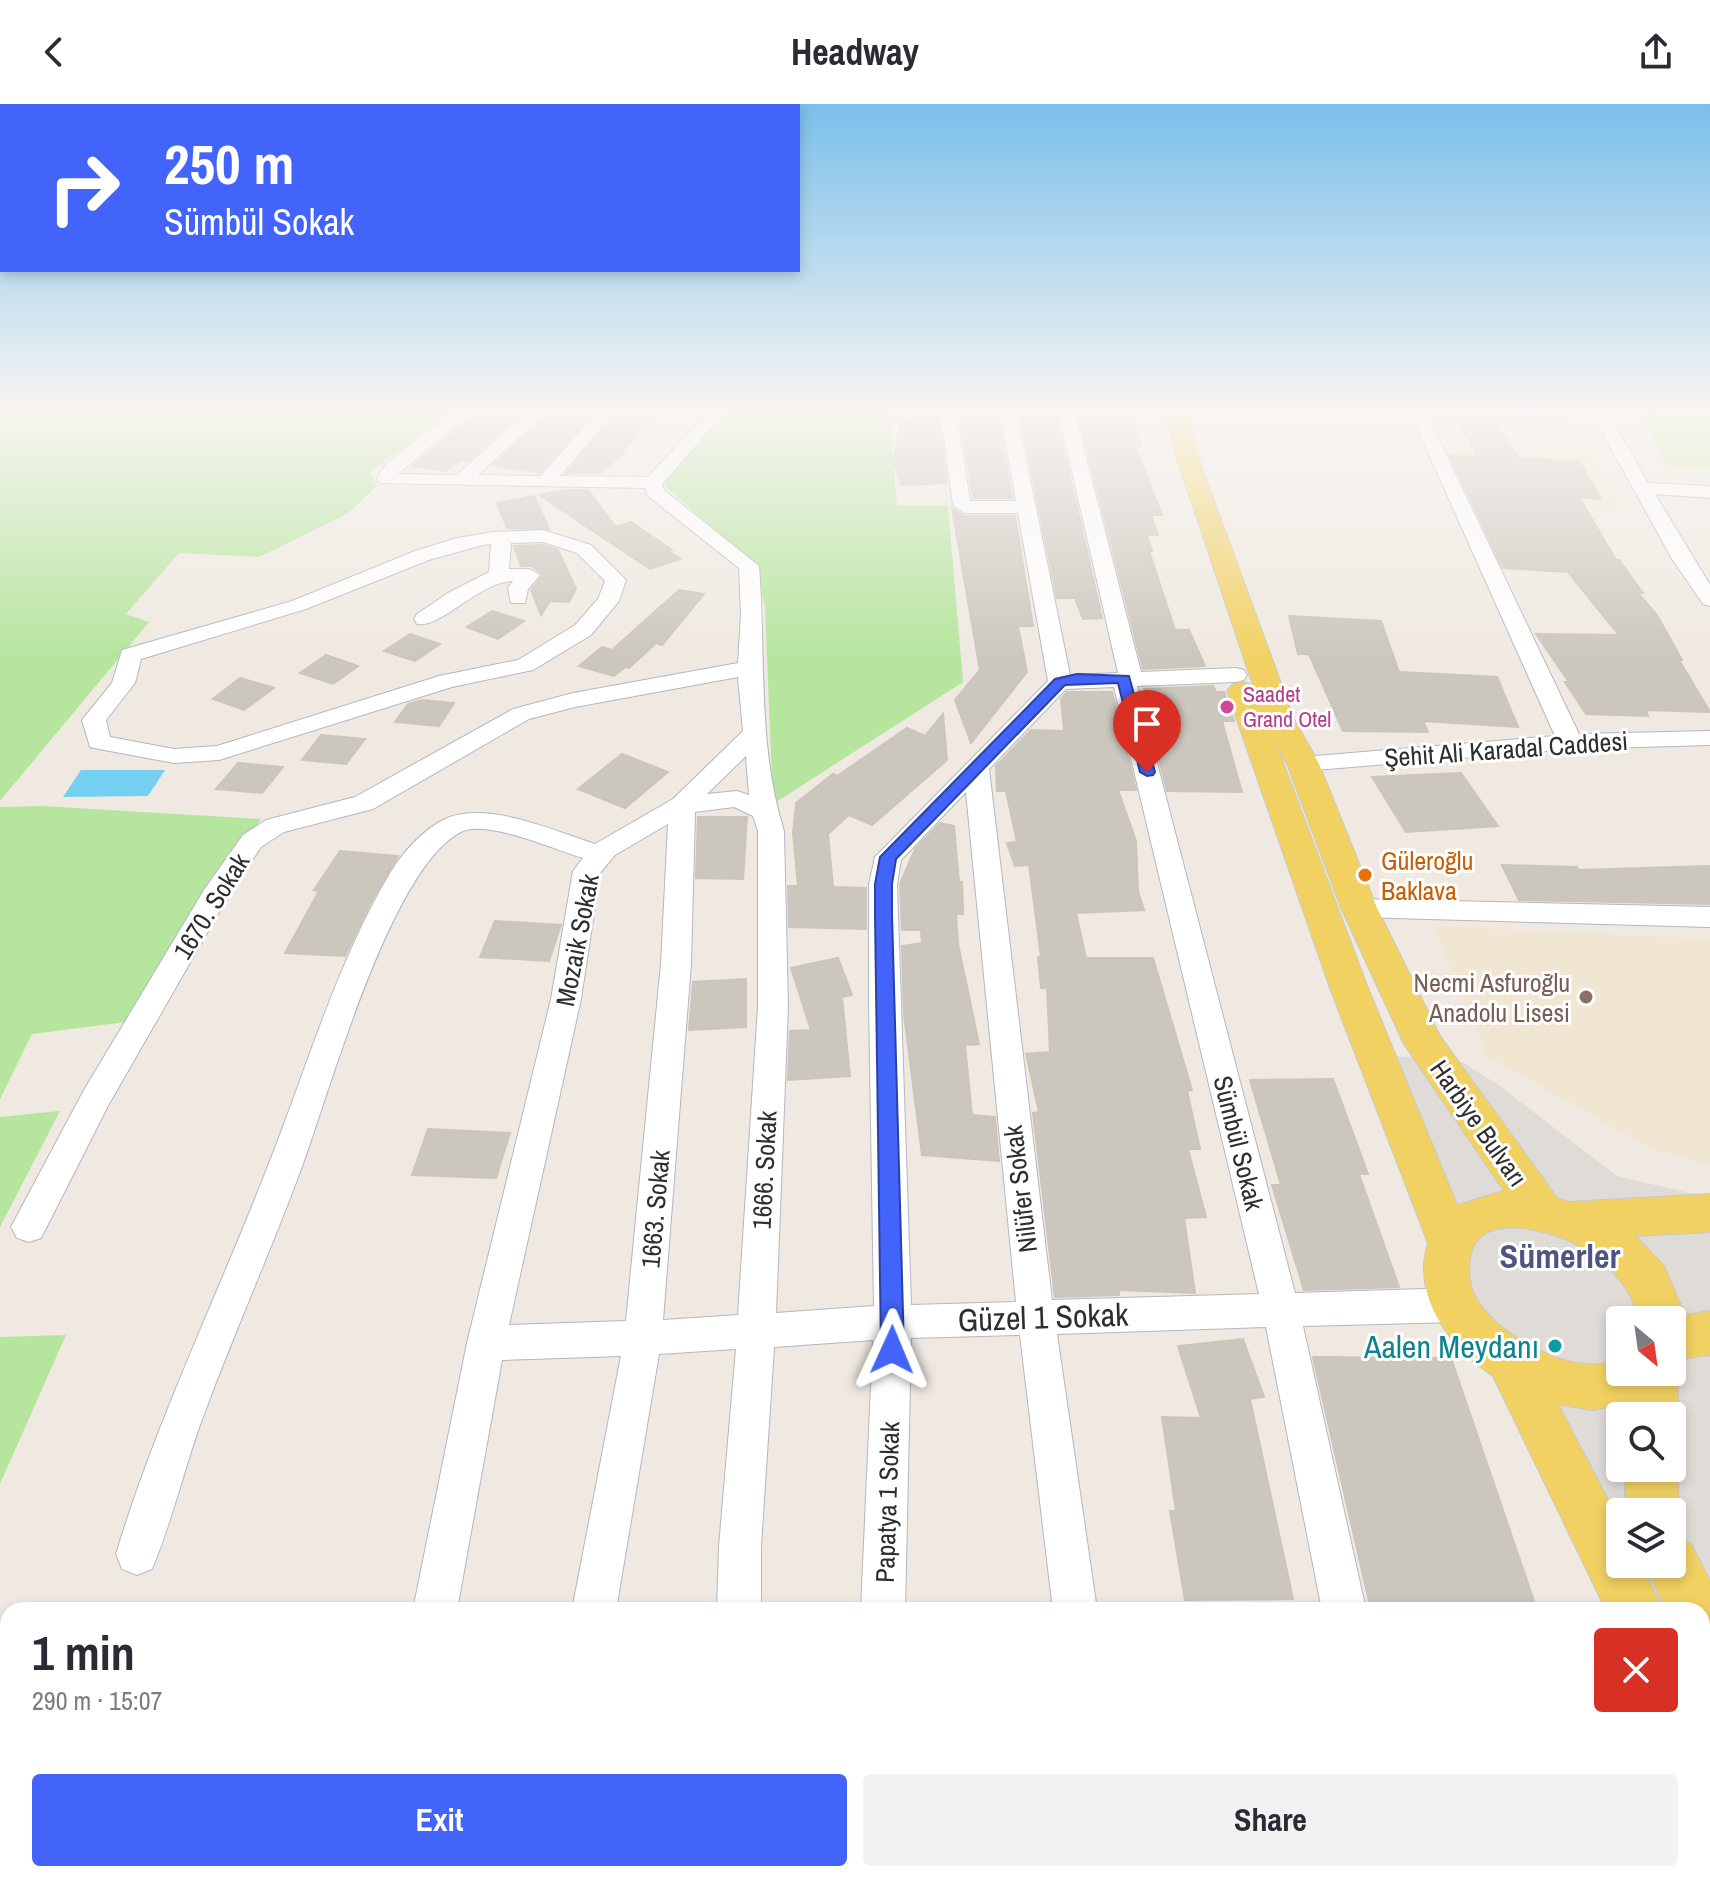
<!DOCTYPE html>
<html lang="en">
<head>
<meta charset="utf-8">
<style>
  :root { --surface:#fff; --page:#f2f2f3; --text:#2b2b33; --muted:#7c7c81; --accent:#4264fb }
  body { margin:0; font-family:"Archivo Narrow",sans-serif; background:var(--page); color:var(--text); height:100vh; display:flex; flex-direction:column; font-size:30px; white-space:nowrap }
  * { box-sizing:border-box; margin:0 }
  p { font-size:26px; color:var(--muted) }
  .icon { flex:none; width:44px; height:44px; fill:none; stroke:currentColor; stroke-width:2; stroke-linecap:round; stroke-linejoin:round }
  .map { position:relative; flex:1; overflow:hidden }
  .details { position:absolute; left:0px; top:1498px; width:1710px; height:280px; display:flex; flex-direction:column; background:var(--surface); border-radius:24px 24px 0 0; box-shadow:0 4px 12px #0003 }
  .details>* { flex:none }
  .hud { position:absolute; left:0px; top:0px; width:800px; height:168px; box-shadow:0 4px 12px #0003; background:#4264fb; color:#fff; overflow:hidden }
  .needle { width:52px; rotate:151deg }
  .fabs { position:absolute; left:1606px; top:1202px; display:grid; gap:16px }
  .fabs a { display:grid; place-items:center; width:80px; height:80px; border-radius:8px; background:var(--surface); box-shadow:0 4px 12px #0003; font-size:40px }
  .pin { position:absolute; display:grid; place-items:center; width:68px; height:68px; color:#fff; margin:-82px -34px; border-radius:50% 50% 50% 0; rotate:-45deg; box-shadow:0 0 8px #0007 }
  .pin .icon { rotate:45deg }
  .me { position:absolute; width:88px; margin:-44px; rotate:1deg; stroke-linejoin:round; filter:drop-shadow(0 0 6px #0008) }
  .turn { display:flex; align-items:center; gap:28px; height:168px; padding:0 32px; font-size:36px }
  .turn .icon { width:104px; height:104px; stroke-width:2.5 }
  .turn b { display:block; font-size:56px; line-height:68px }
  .round { display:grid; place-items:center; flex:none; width:84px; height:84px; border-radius:8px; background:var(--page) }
  .overview { display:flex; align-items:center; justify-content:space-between; height:136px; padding:0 32px }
  h1 { font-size:48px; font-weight:700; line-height:60px }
  .cta { display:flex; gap:16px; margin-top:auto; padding:16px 32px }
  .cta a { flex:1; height:92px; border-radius:8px; background:var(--accent); color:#fff; font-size:32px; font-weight:700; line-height:92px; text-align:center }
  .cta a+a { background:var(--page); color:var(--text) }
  header { display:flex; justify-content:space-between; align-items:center; height:104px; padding:0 32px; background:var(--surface); font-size:36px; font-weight:700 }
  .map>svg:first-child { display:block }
</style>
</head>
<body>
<header><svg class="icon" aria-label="back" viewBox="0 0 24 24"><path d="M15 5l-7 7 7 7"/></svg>Headway<svg class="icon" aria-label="share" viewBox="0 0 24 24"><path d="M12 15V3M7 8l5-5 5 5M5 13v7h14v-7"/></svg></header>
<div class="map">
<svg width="1710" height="1778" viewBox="0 0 1710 1778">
  <rect width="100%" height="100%" fill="#efe9e1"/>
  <path fill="#f0e6d1" d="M1424,306H1563L1622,404L1461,394Z
    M1433,822L1710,835V1062L1650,1044L1487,952Z"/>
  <path fill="#b6e59e" d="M0,306H454L370,368L377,382L347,410L259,453L179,449L126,510L149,518L0,697Z
    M703,306H889L897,401L948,402L963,578L773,700L765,503L755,462L664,381Z
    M42,702L261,715L126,918L32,930L0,995V703Z
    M60,1007L0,1123V1013Z
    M66,1231L0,1380V1233Z
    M8,1679V1770H181L178,1778H0V1680Z"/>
  <path fill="#c9ec9a" d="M1639,306L1710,308V365L1665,361Z"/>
  <path fill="#dfdcd8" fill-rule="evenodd" d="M1361,949L1462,958L1497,980L1617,1072L1694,1090L1710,1122V1572L1702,1575V1506H1607ZM1620,1216H1672V1268H1620ZM1620,1312H1672V1364H1620ZM1620,1408H1672V1460H1620Z"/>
  <path fill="#75cff0" d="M81,666H165L148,692L63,693Z"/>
  <path fill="#cbc7bf" stroke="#cbc5ba" stroke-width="2" d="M481,306H526L468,357L460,356L445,367L412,362Z
    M551,306H595L540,369L493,361Z
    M619,306H657L644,318L649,319L634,332H637L621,347L625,348L600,369H566Z
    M963,306H997L1012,394H973L960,311H964Z
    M1019,306H1055L1102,514L1083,515L1075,494H1057Z
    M1077,306H1130L1141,342H1135L1162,411H1151L1158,431H1147L1152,447H1149L1175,526H1189L1205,562L1143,565Z
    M1451,306H1488L1519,354L1580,358L1601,395L1579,393L1616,456H1619L1643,489H1638L1657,511L1682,556H1679L1710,608L1646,606L1648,612L1586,610L1565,578H1569L1536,530L1619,531L1568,468L1503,464L1449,350L1478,352Z
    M915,309L938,310L947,379L901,381L894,359L898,332L901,315H914Z
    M565,386H588L616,423L631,418L672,446L669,447L680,455L650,465L539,391Z
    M534,392L549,425L507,424L497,399Z
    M952,404L965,412H1015L1033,522H1018L1027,568L971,639L955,596L980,566Z
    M543,441L558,446L576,485L569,498L550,497L541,511L531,486L543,471L532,462H521L514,442Z
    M679,486L704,490L662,541L656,539L629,564L625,563L614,572L579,562L602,543L612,546Z
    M492,507L524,517L498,535L467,523Z
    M1289,512L1381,517L1399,568L1497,573L1518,623L1423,617L1428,628L1343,627L1309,550H1298Z
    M410,530L440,540L415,557L384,547Z
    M326,551L358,562L333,580L300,569Z
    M240,574L274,584L244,606L213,595Z
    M1213,582L1216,588H1224L1234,617H1222L1242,688L1167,687L1142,589H1145L1144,585Z
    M1067,588H1112L1136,686H1118L1136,737L1138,787L1144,806L1076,809L1086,854H1153L1192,986L1187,987L1200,1045H1188L1206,1113L1184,1114L1195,1189L1119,1186V1191L1055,1193L1033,1009L1039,1008L1026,950L1050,948L1047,884H1041L1038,853H1041L1029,761L1015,762L1007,739L1017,738L1006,687H997L996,662L1031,626L1064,627L1061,595Z
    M422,596L454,599L439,622L395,618L408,600Z
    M943,610L947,656L872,721L849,711L828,730L833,783L866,784V825L789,823L788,782H798L793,729L796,699L833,670L837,672L907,624L925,632Z
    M321,631L365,635L346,660L302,656Z
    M622,650L668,668L625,704L578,685Z
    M238,659L283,663L262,689L216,685Z
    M1461,669L1498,722L1406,728L1372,673Z
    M698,713H747L743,775L696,774Z
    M940,719L954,722L959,778H962L963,810H956L958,840L979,940L965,941L972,1011L995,1013L999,1057L922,1051L904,911L902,842L922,839L921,826H902L900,780L915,745Z
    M340,747L398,752L370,800L345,852L285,849L319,787L314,786Z
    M1502,761L1577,763L1578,766L1710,762V800L1519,796Z
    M495,817L561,821L549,857L480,853Z
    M838,854L852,891L842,893L850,972L788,976L790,927L811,926L791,864Z
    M746,875V923L689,926L693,878Z
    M1333,975L1368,1070H1359L1399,1183L1304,1186L1272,1081H1281L1250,976Z
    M428,1025L510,1029L496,1074L412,1071Z
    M1243,1235L1264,1293L1250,1295L1293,1495L1185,1496L1170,1407H1176L1162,1313L1201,1314L1178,1242Z
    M1313,1253L1451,1254L1537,1506H1371Z"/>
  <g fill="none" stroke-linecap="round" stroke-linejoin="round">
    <g stroke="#b4b7c1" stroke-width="2">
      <path id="minor" d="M456,306H474L398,370L457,371L530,306H548L478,371L541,372L599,306H616L560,372L648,373L710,306H727L662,380L664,386L759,462C766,550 757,642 784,727L788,903L776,1209L874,1202L869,899V780L875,753L1048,577L1018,409H965L953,401L940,306H956L970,397H1016L1000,306H1016L1070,571L1118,569L1058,306H1074L1141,568L1236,564L1244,566L1247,571L1244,576L1236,578L1137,582L1295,1189L1456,1184L1469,1189L1475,1201L1469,1213L1456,1218L1303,1222L1366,1506H1322L1266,1223L1057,1230L1097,1506H1053L1020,1231L911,1234L905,1506H861L873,1236L774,1243L761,1442V1506H717L719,1442L736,1245L659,1250L616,1506H572L621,1252L502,1256L457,1506H413L467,1239L551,895L573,767L583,754C555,746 487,715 461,728C390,764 329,991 300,1068C270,1149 234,1229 204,1310C185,1361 173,1415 152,1465L137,1471L122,1465L116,1450C156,1318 216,1195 266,1067C306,967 336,859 392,766C405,746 422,727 443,716C484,695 555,727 595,740L673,695L743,627L738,573L575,603L529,615L373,705L284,728L261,743L226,796L109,1000L41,1134L29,1138L17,1134L11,1123L84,986L204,786L243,731L266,716L355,693L513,605L573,589L738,559L741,511L739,464L648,392L645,384L380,379L377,375L386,360ZM1114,583L1259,1190L1052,1196L989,665L1066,585ZM746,652L749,691L737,687L707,690ZM966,688L1016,1198L911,1201L897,780L901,756ZM734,703L753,712L758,727V903L738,1211L663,1216L691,860L695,708ZM668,720L661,860L626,1217L509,1221L581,895L600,769L615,751Z
        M1409,306H1425L1579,630L1710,627V641L1570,645L1303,667L1294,665L1291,660L1294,655L1303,653L1555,632Z
        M1590,306H1606L1648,379L1710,382V394L1655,390L1710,481V502L1703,500L1672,455Z
        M543,426L591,441L626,476L619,497L591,531L533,566L452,583L219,656L174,659L99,645L90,643L82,616L112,579L122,546L292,497L415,447L457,434L493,428ZM543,438L577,449L605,477L598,495L575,521L518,556L439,572L217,642L174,645L110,633L106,616L135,579L141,555L306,505L429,456L483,441L491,440L489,468L448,489L417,510L414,515L417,520C440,525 480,477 513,477L508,484L511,499H525L528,485L540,471L530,465H509L511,439Z
        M1359,795L1710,803V823L1359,813L1349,811L1345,804L1349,797Z
        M524,1770H574L573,1778H523Z
        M1022,1770H1088L1091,1778H1025Z
        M1365,1770H1415L1417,1778H1367Z"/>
    </g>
    <g stroke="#c9c9c9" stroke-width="2">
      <path id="major" d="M1165,306H1186L1201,361L1294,615L1319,660L1377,804L1440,932L1557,1094L1569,1098L1710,1090V1128L1635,1132L1664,1162L1685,1211L1710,1207V1251L1672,1256V1216H1638C1633,1182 1604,1155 1574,1139C1545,1125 1477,1107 1470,1154C1468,1166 1469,1178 1474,1190C1492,1230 1578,1278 1620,1254V1268H1672V1258C1680,1276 1680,1305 1672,1324V1312H1627V1300L1592,1306L1558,1300L1620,1419V1460H1641L1663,1506H1606L1493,1272C1450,1243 1411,1193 1428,1139L1330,884L1227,587L1232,581L1242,578L1253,581L1179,361ZM1275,637L1287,660L1341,804L1404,940L1504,1087L1457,1101L1368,884Z
        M1672,1353C1681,1373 1680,1401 1672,1421V1408H1625V1364H1672Z
        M1672,1432L1691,1440L1710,1477V1528L1702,1531V1506H1666L1645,1460H1672Z
        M1702,1611L1710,1614V1687L1702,1684Z"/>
    </g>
    <use href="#minor" fill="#fff" fill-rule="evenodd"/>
    <use href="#major" fill="#f2d163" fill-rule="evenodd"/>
  </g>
  <linearGradient id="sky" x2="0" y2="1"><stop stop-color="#7abfeb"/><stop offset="0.55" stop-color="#f8f5f2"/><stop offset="1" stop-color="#f8f5f2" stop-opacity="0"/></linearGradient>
  <rect width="1710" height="555" fill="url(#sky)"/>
  <path fill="#4264fb" stroke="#2b41a3" stroke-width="2" d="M1077,570L1129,572L1155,668L1153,671L1147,672L1140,668L1118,579L1065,581L896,755L892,780V810L904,1246L901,1254L892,1257L884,1254L881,1246L875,810V780L880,753L1055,575Z"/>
  <circle fill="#d1479c" stroke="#fff" stroke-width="3" cx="1227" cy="603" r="8"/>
  <circle fill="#e8710a" stroke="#fff" stroke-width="3" cx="1365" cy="771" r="8"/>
  <circle fill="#8d6e63" stroke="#fff" stroke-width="3" cx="1586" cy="893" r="8"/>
  <circle fill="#0f9aa8" stroke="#fff" stroke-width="3" cx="1555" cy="1242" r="8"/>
  <g text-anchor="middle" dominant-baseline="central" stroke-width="6" stroke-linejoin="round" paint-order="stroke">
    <g font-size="22" fill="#b23c85" stroke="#fff" text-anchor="start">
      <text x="1243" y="590">Saadet<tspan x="1243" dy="25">Grand Otel</tspan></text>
    </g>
    <g font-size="26" fill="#2e2e2e" stroke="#fff">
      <text transform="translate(1506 645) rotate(-4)">Şehit Ali Karadal Caddesi</text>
      <text transform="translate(211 802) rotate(-58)">1670. Sokak</text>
      <text transform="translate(577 836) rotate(-79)">Mozaik Sokak</text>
      <text transform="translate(1479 1019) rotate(55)">Harbiye Bulvarı</text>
      <text transform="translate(1239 1039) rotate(76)">Sümbül Sokak</text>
      <text transform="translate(764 1066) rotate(-87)">1666. Sokak</text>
      <text transform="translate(1020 1085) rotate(-97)">Nilüfer Sokak</text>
      <text transform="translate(655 1105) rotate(-85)">1663. Sokak</text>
      <text transform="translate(887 1398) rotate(-88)">Papatya 1 Sokak</text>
    </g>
    <g font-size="26" fill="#c56008" stroke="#fff" text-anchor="start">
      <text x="1381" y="756">Güleroğlu<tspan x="1381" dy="30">Baklava</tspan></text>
    </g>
    <g font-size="26" fill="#785e54" stroke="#fff" text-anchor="end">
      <text x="1570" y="878">Necmi Asfuroğlu<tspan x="1570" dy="30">Anadolu Lisesi</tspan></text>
    </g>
    <g font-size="32" fill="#2e2e2e" stroke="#fff">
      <text transform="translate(1043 1213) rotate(-2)">Güzel 1 Sokak</text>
    </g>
    <g font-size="32" fill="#0d838f" stroke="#fff" text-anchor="end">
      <text x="1539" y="1242">Aalen Meydanı</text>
    </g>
    <g font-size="34" font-weight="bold" fill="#4d5680" stroke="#fff">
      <text x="1560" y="1152">Sümerler</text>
    </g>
  </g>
</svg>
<div class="fabs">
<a><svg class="needle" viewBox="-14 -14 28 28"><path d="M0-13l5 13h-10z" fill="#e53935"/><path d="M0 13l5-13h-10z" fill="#7c7c81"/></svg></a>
<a><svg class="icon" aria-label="search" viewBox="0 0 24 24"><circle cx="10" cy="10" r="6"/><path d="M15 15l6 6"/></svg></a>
<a><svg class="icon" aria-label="layers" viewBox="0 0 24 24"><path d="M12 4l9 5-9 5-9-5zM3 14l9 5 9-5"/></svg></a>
</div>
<div class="pin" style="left:1147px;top:668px;background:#d93025"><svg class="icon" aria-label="arrive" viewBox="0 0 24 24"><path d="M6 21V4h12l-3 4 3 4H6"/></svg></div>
<svg class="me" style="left:892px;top:1246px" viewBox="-20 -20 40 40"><path d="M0-17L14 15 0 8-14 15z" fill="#4264fb" stroke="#fff" stroke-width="4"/></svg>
<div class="hud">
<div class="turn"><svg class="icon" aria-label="right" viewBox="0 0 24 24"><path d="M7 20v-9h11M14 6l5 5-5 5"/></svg><div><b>250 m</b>Sümbül Sokak</div></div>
</div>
<section class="details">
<div class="overview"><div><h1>1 min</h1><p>290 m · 15:07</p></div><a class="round" style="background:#d93025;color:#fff"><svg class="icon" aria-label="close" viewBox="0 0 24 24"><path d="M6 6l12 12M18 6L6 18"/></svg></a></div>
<div class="cta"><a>Exit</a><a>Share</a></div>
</section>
</div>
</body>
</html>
